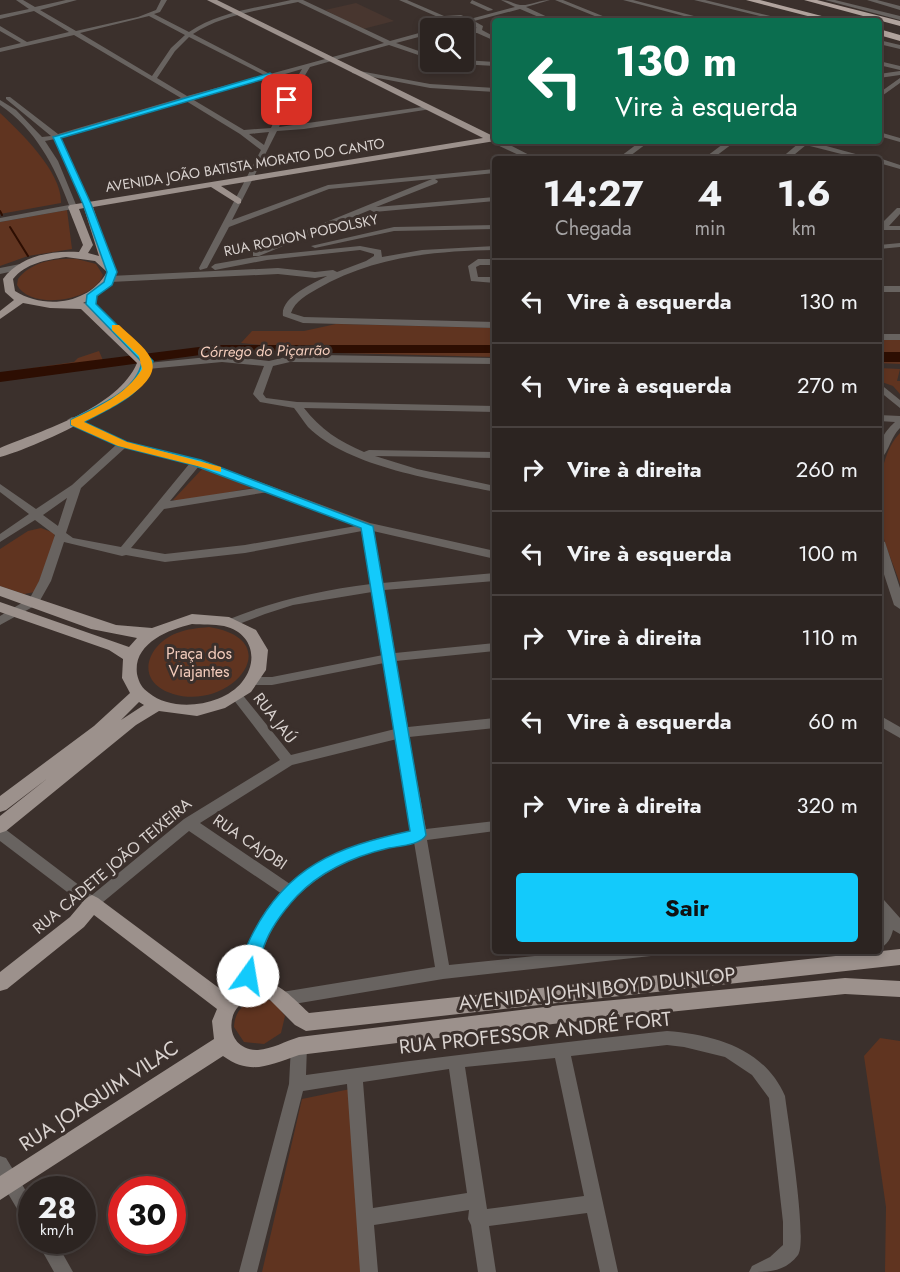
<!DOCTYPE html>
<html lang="pt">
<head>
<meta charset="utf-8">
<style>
  :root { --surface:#2c2421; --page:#342c2a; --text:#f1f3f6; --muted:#a6a4a5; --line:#48413f; --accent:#13cafb }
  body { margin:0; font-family:Jost,sans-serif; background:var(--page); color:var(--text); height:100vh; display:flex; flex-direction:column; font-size:22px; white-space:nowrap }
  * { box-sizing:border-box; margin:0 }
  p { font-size:20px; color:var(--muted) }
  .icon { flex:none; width:33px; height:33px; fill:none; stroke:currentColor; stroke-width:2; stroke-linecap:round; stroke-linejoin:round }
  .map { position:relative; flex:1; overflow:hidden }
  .sheet { position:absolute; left:492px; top:156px; width:390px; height:798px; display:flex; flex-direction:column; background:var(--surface); border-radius:6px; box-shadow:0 3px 9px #0003,0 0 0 2px var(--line) }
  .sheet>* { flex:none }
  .hud { position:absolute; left:492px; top:18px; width:390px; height:126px; border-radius:6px; box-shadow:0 3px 9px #0003,0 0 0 2px var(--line); background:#0b6e4f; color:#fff; overflow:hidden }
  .controls { position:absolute; left:420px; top:18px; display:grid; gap:12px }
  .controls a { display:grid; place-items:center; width:54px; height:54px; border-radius:6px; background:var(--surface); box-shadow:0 3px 9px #0003,0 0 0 2px var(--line); font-size:30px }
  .speed { position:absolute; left:18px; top:1176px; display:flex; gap:12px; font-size:30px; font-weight:700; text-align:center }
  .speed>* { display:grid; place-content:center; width:78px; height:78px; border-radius:50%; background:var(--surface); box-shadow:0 3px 9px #0003,0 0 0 2px var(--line); line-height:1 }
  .speed small { font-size:15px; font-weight:400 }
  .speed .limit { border:9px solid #d22; background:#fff; color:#111 }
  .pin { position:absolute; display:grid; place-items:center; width:51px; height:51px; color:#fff; margin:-26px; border-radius:12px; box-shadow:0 3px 9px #0006 }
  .me { position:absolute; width:66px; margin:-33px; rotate:13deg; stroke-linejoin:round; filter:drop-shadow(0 0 4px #0008) }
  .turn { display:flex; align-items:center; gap:21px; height:126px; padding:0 24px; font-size:27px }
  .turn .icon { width:78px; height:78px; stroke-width:2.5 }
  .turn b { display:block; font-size:42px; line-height:51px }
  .eta { display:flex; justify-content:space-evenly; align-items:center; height:102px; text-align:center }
  .eta b { font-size:36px; font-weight:700; line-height:42px }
  .primary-button { display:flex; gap:12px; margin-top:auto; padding:12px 24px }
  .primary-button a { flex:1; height:69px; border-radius:6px; background:var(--accent); color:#111; font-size:24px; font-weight:700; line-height:69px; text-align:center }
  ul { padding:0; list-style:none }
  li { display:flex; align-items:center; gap:18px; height:84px; padding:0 24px; border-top:2px solid var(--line) }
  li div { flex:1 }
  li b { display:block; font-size:22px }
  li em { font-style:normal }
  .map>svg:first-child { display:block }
</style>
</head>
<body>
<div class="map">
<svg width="900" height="1272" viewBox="0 0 900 1272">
  <rect width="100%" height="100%" fill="#3b302c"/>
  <path fill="#48362f" d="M356,3L394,21L363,29L325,10Z"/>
  <path fill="#603420" d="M0,113C22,134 62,172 61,203L0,214Z
    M67,210L72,249L28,256L0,266V222Z
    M77,259L96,264L103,275C94,301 31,311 17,285L18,279C32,261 56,258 77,259Z
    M336,324L495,328V357L340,353L241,343L252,331H304Z
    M879,340H900V364L879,363Z
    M99,351L105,365L0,381V373L74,362L78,358Z
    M879,368L900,369L897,381H900V394L893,386L879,381Z
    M900,433V584C894,565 884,545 881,526C876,498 880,453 900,433Z
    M204,467L256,487L180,502L173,500Z
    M41,528L54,533L55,539L35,592L24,594L0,586V549L28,531Z
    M209,627C290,640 231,712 173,694C134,682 146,645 177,633C187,629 198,628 209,627Z
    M265,999L274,1002L285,1016L281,1033L264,1044L244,1042L234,1027C235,1008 247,1000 265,999Z
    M880,1038L900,1041V1272H885L886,1207L864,1056Z
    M355,1088L365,1272H262L302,1099Z"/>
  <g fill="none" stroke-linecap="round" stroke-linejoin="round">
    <path stroke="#2d0e02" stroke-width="2" d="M0,211L2,215
      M10,227L28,256"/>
    <path fill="#2d0e02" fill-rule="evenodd" d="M215,345H495V353H215L0,382V372Z
      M879,352H900V362H879Z"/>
    <path fill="#686360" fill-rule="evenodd" d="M16,0H23L35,7L66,0H77L40,10L76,31L138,17L156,10L161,0H167L160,12L154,14L189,32C219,12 256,8 291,0H303L390,41L430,30V34L396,43L430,55V59L389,45L310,67L290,100L279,127L429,106L431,107V109L304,129L277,131L232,220L328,185L495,169V173L435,179L438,181L437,183L376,207L495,197V201L374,212L370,210L259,256H253V252L432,179L329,189L229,227L207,268L200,270L199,268L261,150L240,134L186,101L61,138L91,204L90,206L83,204L55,139L45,141L58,161L77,207L73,209L0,222V218L69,205C54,165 36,130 0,105V100L16,110L42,137L51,136L6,99V97H10L58,134L181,98L74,35L0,52V48L21,43L0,31V26L27,42L69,32L34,11L0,19V15L29,9ZM298,2L384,43L270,74L193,34C224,14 262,10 298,2ZM149,16L185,35L171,48L152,76L80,33ZM189,37L264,75L187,96L157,78L175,51ZM302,69L288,93L284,85L275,77ZM269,78L279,87L284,100L271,128L244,130L192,99ZM269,132L264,145L249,134Z
      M399,0H407L444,16L461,15L470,19L515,7L501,0C509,0 513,4 520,5C529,6 540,0 550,0L526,7L556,21H548L520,9L474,21L483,26L482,30L495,37V41L477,33H464V29L477,28L460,19L444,20L445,23L456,28L440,25L438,17Z
      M472,0L492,9L493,10L488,11L470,3Z
      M555,0H563L615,21H607Z
      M623,0H633L713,21H703Z
      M694,0H705L791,21H780Z
      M825,0H835L900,16V20Z
      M867,0H877L900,6V10Z
      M879,40L900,45V49L879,44Z
      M464,60L495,62V66L460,64L457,62Z
      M879,61L900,66V70L879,65Z
      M354,70L430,84L495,88V92L430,88L352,73V71Z
      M900,71V75L879,78V74Z
      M900,78V83L879,98V93Z
      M879,132L900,138V142L879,136Z
      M495,139V141H502L537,159H527L493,143L492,141Z
      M641,141H650L626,159H617Z
      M727,141H736L712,159H703Z
      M795,141H808L874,159H861L806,145L789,159H780L799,143Z
      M878,159H882L900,165V169L879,163Z
      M897,208H900V214L889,226H900V230H879V226Z
      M495,225V229L394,231L315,248L311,246L394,227Z
      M900,243V247L879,249V245Z
      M360,246L381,250L382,257L422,250L495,246V250C433,251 372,257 317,289C307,295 295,301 291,313L304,317L495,322V328L303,323L283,316C280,297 313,284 327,276L315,278L278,274L110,282L106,279L110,276L278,268L315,272L333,270L337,272L366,261L374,256V254L360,250L267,260L215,270L211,267L215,264L261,256Z
      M478,259H495V265H480L476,267L478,277H495V283L471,281L468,266Z
      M20,264L23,265V269L0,274V268Z
      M879,286H900V292H879Z
      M879,334H900V340H879Z
      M320,355L495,358V364L290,362L273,366L263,394L266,398L297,402L495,406V412L304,408C320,429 340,442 364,452L369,450L495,452V458L375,456L417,469L495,486V492C439,480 349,468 308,427C303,421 299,414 294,408L260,402L253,394L264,366L222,362L148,369L143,366L148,363L208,357H237L269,361L290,356Z
      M879,383L900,400V408L879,391Z
      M879,415L900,416V428C890,438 888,455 879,460C879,442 882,434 895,422L879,421Z
      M72,417L126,442L201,460L370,523L495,551V559L373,531L382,583L495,573V581L384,590L395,653L495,643V651L396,661L408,727L495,718V728L409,737L426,829L495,821V831L427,840L449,965L583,951H654L651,956L443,979L282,1006L277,1004L274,999L277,994L282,992L435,967L414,842C333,856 261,901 256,990L253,995L248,997L243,995C230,968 264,913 282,894L189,831L97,907L92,909L87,907L0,841V827L5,829L92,895L184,819L280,760L233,699L231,696L233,693H241L291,755L395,729L384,663L272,685H254L248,681L254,677H272L383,655L372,592L293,605L265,614L231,627L225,623L227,620C273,601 321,590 371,584L362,531L245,553L165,562L126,555L122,556L64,542L51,581L38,604L0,625V616L30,598L39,581L55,535L35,520L0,542V534L29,514L0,492V484L36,509L72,485L116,445L69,422L67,420ZM125,448L190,463L121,547L73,538L66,533L81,488ZM199,466L256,488L170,501ZM268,492L356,526L245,545L165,554L131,548L164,509ZM67,498L58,526L43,515ZM397,739L412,831C368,838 323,854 290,884L200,823L292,765Z
      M879,539L885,542L900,588V609L894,605L879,559Z
      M879,715L900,727V738L879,726Z
      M879,898L884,900L900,918V934L893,930C891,938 887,946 879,948Z
      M848,951H871C866,960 846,969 837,966L834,961L837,956Z
      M667,1031C715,1035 764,1048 785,1096C788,1120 808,1241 798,1255C785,1272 769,1272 749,1272L752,1266L770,1257L783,1245V1222L769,1098L752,1075L725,1057L684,1047L667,1045L571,1056L618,1272H600L587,1213L489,1226L496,1272H478L471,1225L468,1219L469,1210L374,1225L378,1272H360L347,1084L303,1091L257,1272H239L289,1084L291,1046L293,1041L299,1039L305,1041L307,1046L306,1075C426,1058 546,1044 667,1031ZM555,1058L584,1196L487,1209L465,1067ZM449,1069L467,1193L373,1208L363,1082Z
      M0,1156L6,1158L32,1201V1227L26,1224L0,1180Z
      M36,1240H55L73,1272H54Z"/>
    <path fill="#9c918c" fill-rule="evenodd" d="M207,0H217L495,137V141L221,186L241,199V203L238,204L211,187L93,207L112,264L117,272C109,287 100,296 83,303L88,304L142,353L149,363C144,375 138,384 128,393C105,414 31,449 0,457V448C43,430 118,408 137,363L81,309L50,308L23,303L0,319V311L14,300L5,292L3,279C20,256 51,250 79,252L83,245L68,207L70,205L483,138ZM84,208L99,256L88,253L93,245L79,209ZM66,257L95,261L107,272C89,304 45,310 15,291L13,279C26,263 46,260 66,257Z
      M0,586L116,625L152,628L192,614L229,617L256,630L268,650L266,670L251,692L225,708L197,716L159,711L136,725L6,831L0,833V816L48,778L6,810L0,812V796L94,726L130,693L122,678L123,659L109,650L0,612V602L129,647L137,638L91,629L0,596ZM192,624C202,625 214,624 224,626C253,633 259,661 242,682C223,706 173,713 149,693C142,688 139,683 137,674C133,644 167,630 192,624ZM139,702L144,705L121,720Z
      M92,895L98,898L227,994C232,988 237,987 243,984C273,973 289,995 309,1013L900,949V965L306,1031L295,1025L269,999C263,999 256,997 250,999C224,1007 224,1050 258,1050C272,1049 286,1041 299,1037L561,1005L845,978L900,981V997L845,994L561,1023L299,1055C269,1065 251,1076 223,1056L0,1200V1176L214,1039L212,1021L217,1009L94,915L84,927L7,989L0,991V972L70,917L86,898Z"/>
    <path fill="#b1a39d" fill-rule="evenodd" d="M746,0H760L841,21H827Z
      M804,0H817L900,21V26Z
      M879,29L900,35V41L879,35Z"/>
  </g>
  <path fill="#13cafb" stroke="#0c83a3" stroke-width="1.5" d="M270,73L285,84L290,101H284L279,87L268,78L61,138L91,204L117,272L112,285L97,296L96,304L153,361C146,395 111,407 84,422L127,442L201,460L373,526L426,835C421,845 399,846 389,848C355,856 322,870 297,896C285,909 270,929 264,946C260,957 260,970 255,981L248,983L242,981C237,970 245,948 251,937C286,866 337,847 410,831L361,528L193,465L118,446L71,425V420C97,406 136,393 142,362L86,304L87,295L104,282L107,272L83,204L53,137Z"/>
  <path fill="#f59e0b" d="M112,325H119C129,335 145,346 151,359C164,385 101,413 84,422L127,442L221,467V472L118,446L71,425V420C98,407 126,395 142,369L139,356L112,330Z"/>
  <g text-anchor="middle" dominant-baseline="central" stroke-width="6" stroke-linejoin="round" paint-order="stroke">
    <g font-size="14" fill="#d9d2cf" stroke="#3b302c">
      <text transform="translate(245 165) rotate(-9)">AVENIDA JOÃO BATISTA MORATO DO CANTO</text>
      <text transform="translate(301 235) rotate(-12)">RUA RODION PODOLSKY</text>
    </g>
    <g font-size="15" font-style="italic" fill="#f5cebd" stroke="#3b302c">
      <text transform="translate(265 351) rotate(-1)">Córrego do Piçarrão</text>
    </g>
    <g font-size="16" fill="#f2cbbb" stroke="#3b302c">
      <text x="199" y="653">Praça dos<tspan x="199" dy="18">Viajantes</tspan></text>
    </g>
    <g font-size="16" fill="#d9d2cf" stroke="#3b302c">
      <text transform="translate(275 718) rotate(52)">RUA JAÚ</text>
      <text transform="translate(250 842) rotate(34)">RUA CAJOBI</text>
      <text transform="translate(112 866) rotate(-40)">RUA CADETE JOÃO TEIXEIRA</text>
    </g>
    <g font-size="20" fill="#d9d2cf" stroke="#3b302c">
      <text transform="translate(597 989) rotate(-6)">AVENIDA JOHN BOYD DUNLOP</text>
      <text transform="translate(535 1033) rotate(-6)">RUA PROFESSOR ANDRÉ FORT</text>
      <text transform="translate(99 1096) rotate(-33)">RUA JOAQUIM VILAC</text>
    </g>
  </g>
</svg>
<div class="controls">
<a><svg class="icon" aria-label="search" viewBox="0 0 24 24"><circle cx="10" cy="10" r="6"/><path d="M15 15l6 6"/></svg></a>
</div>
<div class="speed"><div>28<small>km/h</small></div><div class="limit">30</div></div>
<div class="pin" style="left:287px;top:100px;background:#d93025"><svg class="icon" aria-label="arrive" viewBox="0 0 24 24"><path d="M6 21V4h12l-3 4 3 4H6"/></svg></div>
<svg class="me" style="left:248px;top:976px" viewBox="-20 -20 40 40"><circle r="19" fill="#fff"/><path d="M0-13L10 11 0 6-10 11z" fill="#13cafb"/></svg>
<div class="hud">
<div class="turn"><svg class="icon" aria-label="left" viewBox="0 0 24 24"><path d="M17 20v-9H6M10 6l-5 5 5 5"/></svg><div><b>130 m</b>Vire à esquerda</div></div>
</div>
<section class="sheet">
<div class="eta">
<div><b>14:27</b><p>Chegada</p></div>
<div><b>4</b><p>min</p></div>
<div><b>1.6</b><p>km</p></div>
</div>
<ul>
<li><svg class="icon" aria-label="left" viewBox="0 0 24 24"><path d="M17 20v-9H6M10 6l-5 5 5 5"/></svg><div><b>Vire à esquerda</b></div><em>130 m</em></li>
<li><svg class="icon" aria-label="left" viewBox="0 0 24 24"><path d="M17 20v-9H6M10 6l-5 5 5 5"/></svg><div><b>Vire à esquerda</b></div><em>270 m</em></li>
<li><svg class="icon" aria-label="right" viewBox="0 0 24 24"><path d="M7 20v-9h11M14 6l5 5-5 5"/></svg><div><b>Vire à direita</b></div><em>260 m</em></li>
<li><svg class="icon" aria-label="left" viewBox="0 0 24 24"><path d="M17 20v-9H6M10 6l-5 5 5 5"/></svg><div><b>Vire à esquerda</b></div><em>100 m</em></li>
<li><svg class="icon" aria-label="right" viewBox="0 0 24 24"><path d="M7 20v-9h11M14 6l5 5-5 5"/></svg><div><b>Vire à direita</b></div><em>110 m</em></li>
<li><svg class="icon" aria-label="left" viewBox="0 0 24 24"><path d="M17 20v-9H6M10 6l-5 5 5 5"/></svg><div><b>Vire à esquerda</b></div><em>60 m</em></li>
<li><svg class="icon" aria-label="right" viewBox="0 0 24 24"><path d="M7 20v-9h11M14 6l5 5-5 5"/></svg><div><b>Vire à direita</b></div><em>320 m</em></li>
</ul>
<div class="primary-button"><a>Sair</a></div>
</section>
</div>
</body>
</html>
